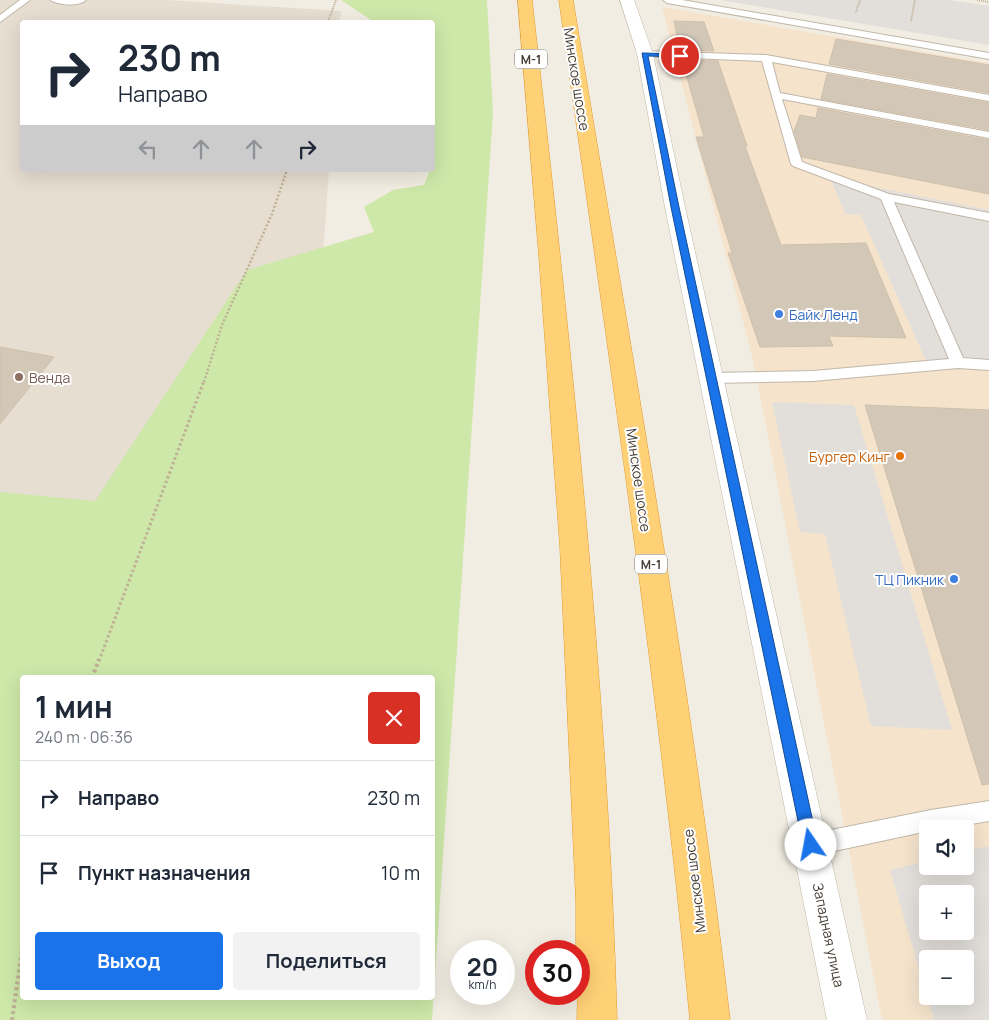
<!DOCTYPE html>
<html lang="ru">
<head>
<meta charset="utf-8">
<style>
  :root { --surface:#fff; --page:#f2f2f3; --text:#1f2937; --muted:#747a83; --line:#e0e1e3; --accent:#1a73e8 }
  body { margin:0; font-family:Manrope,sans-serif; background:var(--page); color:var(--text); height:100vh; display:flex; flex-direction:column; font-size:19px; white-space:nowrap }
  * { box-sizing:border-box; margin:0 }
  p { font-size:16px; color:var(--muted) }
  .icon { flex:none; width:28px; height:28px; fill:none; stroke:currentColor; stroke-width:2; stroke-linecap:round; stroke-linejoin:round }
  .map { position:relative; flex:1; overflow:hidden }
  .sheet { position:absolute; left:20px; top:675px; width:415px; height:325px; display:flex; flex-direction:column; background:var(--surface); border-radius:5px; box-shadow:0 5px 20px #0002 }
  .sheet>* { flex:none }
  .banner { position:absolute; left:20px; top:20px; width:415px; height:152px; border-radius:5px; box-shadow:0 5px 20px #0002; background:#fff; color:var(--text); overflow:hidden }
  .tools { position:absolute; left:919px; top:820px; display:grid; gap:10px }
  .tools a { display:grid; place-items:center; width:55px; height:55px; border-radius:5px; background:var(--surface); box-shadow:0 5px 20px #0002; font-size:25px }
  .speed { position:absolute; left:450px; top:940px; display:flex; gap:10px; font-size:25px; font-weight:700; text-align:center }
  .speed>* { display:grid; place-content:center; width:65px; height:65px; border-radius:50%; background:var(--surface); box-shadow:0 5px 20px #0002; line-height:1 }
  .speed small { font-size:12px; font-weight:400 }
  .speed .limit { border:8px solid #d22; background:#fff; color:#111 }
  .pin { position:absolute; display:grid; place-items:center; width:42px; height:42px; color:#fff; margin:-21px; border:2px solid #fff; border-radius:50%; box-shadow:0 1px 5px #0007 }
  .me { position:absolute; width:55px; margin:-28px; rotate:348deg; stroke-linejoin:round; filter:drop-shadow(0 0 4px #0008) }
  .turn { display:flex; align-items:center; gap:18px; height:105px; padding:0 15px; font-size:22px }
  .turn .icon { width:65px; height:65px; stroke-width:2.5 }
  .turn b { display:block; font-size:35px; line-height:42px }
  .lanes { display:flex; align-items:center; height:48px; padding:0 15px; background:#0003; justify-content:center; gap:25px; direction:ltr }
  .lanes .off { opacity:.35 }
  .round { display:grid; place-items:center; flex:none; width:52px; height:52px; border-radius:5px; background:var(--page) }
  .headline { display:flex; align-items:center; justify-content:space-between; height:85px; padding:0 15px }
  h1 { font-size:30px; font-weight:700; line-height:38px }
  .action { display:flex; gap:10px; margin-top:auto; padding:10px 15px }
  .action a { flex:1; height:58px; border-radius:5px; background:var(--accent); color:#fff; font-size:20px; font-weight:700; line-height:58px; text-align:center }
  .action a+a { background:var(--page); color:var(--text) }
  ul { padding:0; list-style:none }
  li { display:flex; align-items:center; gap:15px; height:75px; padding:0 15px; border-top:1px solid var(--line) }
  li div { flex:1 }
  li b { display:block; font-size:19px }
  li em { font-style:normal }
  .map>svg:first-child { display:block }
</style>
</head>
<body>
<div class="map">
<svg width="989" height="1020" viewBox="0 0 989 1020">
  <rect width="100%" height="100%" fill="#f2ede2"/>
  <path fill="#e6ded0" d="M0,0H167L341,11L340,22H22V170H329L293,677L22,678V998L0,1020Z"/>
  <path fill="#f5e3cc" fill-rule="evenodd" d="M662,7L989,63V1020H882L753,360ZM928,829H965V866H928ZM928,894H965V931H928ZM928,959H965V996H928Z"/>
  <path fill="#cde8a9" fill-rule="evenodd" d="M341,0H487L493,113L432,1020H0V492L95,501L247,270L374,232L364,207L393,190L424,185L430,170H432V22H374ZM22,678H432V998H22Z"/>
  <path fill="#e2dfdb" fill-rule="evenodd" d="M720,0H949L989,6V45Z
    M830,178L989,210V364L926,361L861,215L845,214Z
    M772,402L854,405L952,730L871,726L825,534L800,532Z
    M989,846V1020H934L890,870L927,861L928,866H965V852ZM928,894H965V931H928ZM928,959H965V996H928Z"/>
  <path fill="#d3c8b8" stroke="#cec0ab" d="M674,21L704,22L714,51L680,50Z
    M836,39L989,65V93L829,64Z
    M682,60L718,61L747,146H745L781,245L866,243L906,338L829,336L833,346L760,347L728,253H732L696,137H704Z
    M827,74L989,103V130L821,99Z
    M818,108L989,140V194L802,157L794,131L800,115L816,118Z
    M0,347L54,357L0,424Z
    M865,405L989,410V784L982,785Z"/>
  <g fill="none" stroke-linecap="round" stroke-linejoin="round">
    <g stroke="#c0b7a8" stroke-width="2">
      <path id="service" d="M20,0H30L0,22V15Z
        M50,0H86C79,7 58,5 50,0Z
        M663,0H682L989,53V59L667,3Z
        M645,51L766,55L989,95V101L772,62L780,93L989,132V138L782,99L802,162L889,194L989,213V221L894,202L963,358L989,360V370L958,368L813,381L711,383L706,382L704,378L706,374L711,373L813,371L949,359L881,199L793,166L791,164L762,61L642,56L640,54Z
        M989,801V821L942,829H928V831L811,856L803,853L800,845L803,837L811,834L931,810Z"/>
    </g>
    <g stroke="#c0b7a8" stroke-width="1">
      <path id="minor" d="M620,0H634L653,54L685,207L867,1020H827L665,207L637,54Z"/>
    </g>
    <g stroke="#e09b2e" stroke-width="1">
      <path id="trunk" d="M518,0H532C570,339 607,679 617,1020H577L579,951H576V902L560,547L539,257Z
        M559,0H573C629,339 690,678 730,1020H690C658,679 606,339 559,0Z"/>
    </g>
    <path stroke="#bfb096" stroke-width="2" stroke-dasharray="1 1" stroke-linecap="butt" d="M977,0L989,2
      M856,12L860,0
      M911,21L915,0
      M328,22L336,0"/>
    <path stroke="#bfb096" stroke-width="2.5" stroke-dasharray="2 2" stroke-linecap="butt" d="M204,382L222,325L272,214L287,170"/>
    <path stroke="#bfb096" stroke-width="3" stroke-dasharray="2.5 2.5" stroke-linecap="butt" d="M99,661L204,381"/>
    <path stroke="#bfb096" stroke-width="4" stroke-dasharray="3 3" stroke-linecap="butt" d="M92,678L99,659
      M12,1020L22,950"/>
    <use href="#service" fill="#fff" fill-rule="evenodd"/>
    <use href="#minor" fill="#fff" fill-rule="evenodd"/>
    <use href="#trunk" fill="#ffd177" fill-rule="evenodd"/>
  </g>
  <path fill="#1a73e8" stroke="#114b97" d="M642,53L680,54L683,56L680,57L648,56L679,207L818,845L816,850L811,852L805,850L803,845L671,207Z"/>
  <g fill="#3f7fe0" stroke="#fff" stroke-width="2">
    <circle cx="779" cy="314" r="5"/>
    <circle cx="954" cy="579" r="5"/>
  </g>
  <circle fill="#8d6e63" stroke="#fff" stroke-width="2" cx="19" cy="377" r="5"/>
  <circle fill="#e8710a" stroke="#fff" stroke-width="2" cx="900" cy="456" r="5"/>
  <g text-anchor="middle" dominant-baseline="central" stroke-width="4" stroke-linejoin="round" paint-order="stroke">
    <g fill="#fff" stroke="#7b7670" stroke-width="1">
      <rect x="515" y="49.5" width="32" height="19" rx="4"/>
      <rect x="635" y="554.5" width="32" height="19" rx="4"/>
    </g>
    <g font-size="12" font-weight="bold" fill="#433c33">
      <text x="531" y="59">М-1</text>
      <text x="651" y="564">М-1</text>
    </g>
    <g font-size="14" fill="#433c33" stroke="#fff">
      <text transform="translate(577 79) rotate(81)">Минское шоссе</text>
      <text transform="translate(639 480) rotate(82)">Минское шоссе</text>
      <text transform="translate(694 881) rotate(-97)">Минское шоссе</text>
      <text transform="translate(829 935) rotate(78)">Западная улица</text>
    </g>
    <g font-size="14" fill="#366cbe" stroke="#fff" text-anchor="start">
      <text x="789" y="314">Байк Ленд</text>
      <text x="944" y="579" text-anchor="end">ТЦ Пикник</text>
    </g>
    <g font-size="14" fill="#785e54" stroke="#fff" text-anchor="start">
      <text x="29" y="377">Венда</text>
    </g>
    <g font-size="14" fill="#c56008" stroke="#fff" text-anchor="end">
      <text x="890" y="456">Бургер Кинг</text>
    </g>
  </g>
</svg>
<div class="tools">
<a><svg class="icon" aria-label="sound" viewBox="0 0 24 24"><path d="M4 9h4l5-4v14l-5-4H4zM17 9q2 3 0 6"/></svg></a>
<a>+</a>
<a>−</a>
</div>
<div class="speed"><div>20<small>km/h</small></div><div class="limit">30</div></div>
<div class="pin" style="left:680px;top:56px;background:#d93025"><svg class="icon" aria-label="arrive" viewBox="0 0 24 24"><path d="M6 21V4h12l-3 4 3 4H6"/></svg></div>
<svg class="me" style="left:811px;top:845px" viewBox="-20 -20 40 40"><circle r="19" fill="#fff"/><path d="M0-13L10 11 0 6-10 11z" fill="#1a73e8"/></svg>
<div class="banner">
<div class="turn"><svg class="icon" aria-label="right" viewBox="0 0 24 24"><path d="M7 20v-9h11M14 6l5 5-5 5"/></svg><div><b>230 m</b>Направо</div></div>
<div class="lanes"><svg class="icon off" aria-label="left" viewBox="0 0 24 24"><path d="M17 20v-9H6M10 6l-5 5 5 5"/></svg><svg class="icon off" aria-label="ahead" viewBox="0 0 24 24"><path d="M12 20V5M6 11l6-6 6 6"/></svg><svg class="icon off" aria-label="ahead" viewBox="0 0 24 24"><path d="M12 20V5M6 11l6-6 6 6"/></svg><svg class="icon" aria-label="right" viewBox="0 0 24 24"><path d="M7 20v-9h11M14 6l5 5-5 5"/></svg></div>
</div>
<section class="sheet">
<div class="headline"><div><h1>1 мин</h1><p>240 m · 06:36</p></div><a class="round" style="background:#d93025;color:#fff"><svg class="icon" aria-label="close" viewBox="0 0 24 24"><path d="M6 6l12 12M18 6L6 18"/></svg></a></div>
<ul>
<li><svg class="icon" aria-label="right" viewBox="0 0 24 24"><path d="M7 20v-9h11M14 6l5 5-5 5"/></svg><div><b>Направо</b></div><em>230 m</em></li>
<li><svg class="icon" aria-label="arrive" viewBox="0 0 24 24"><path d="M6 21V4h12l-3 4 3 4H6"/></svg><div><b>Пункт назначения</b></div><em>10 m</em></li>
</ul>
<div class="action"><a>Выход</a><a>Поделиться</a></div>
</section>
</div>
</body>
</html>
